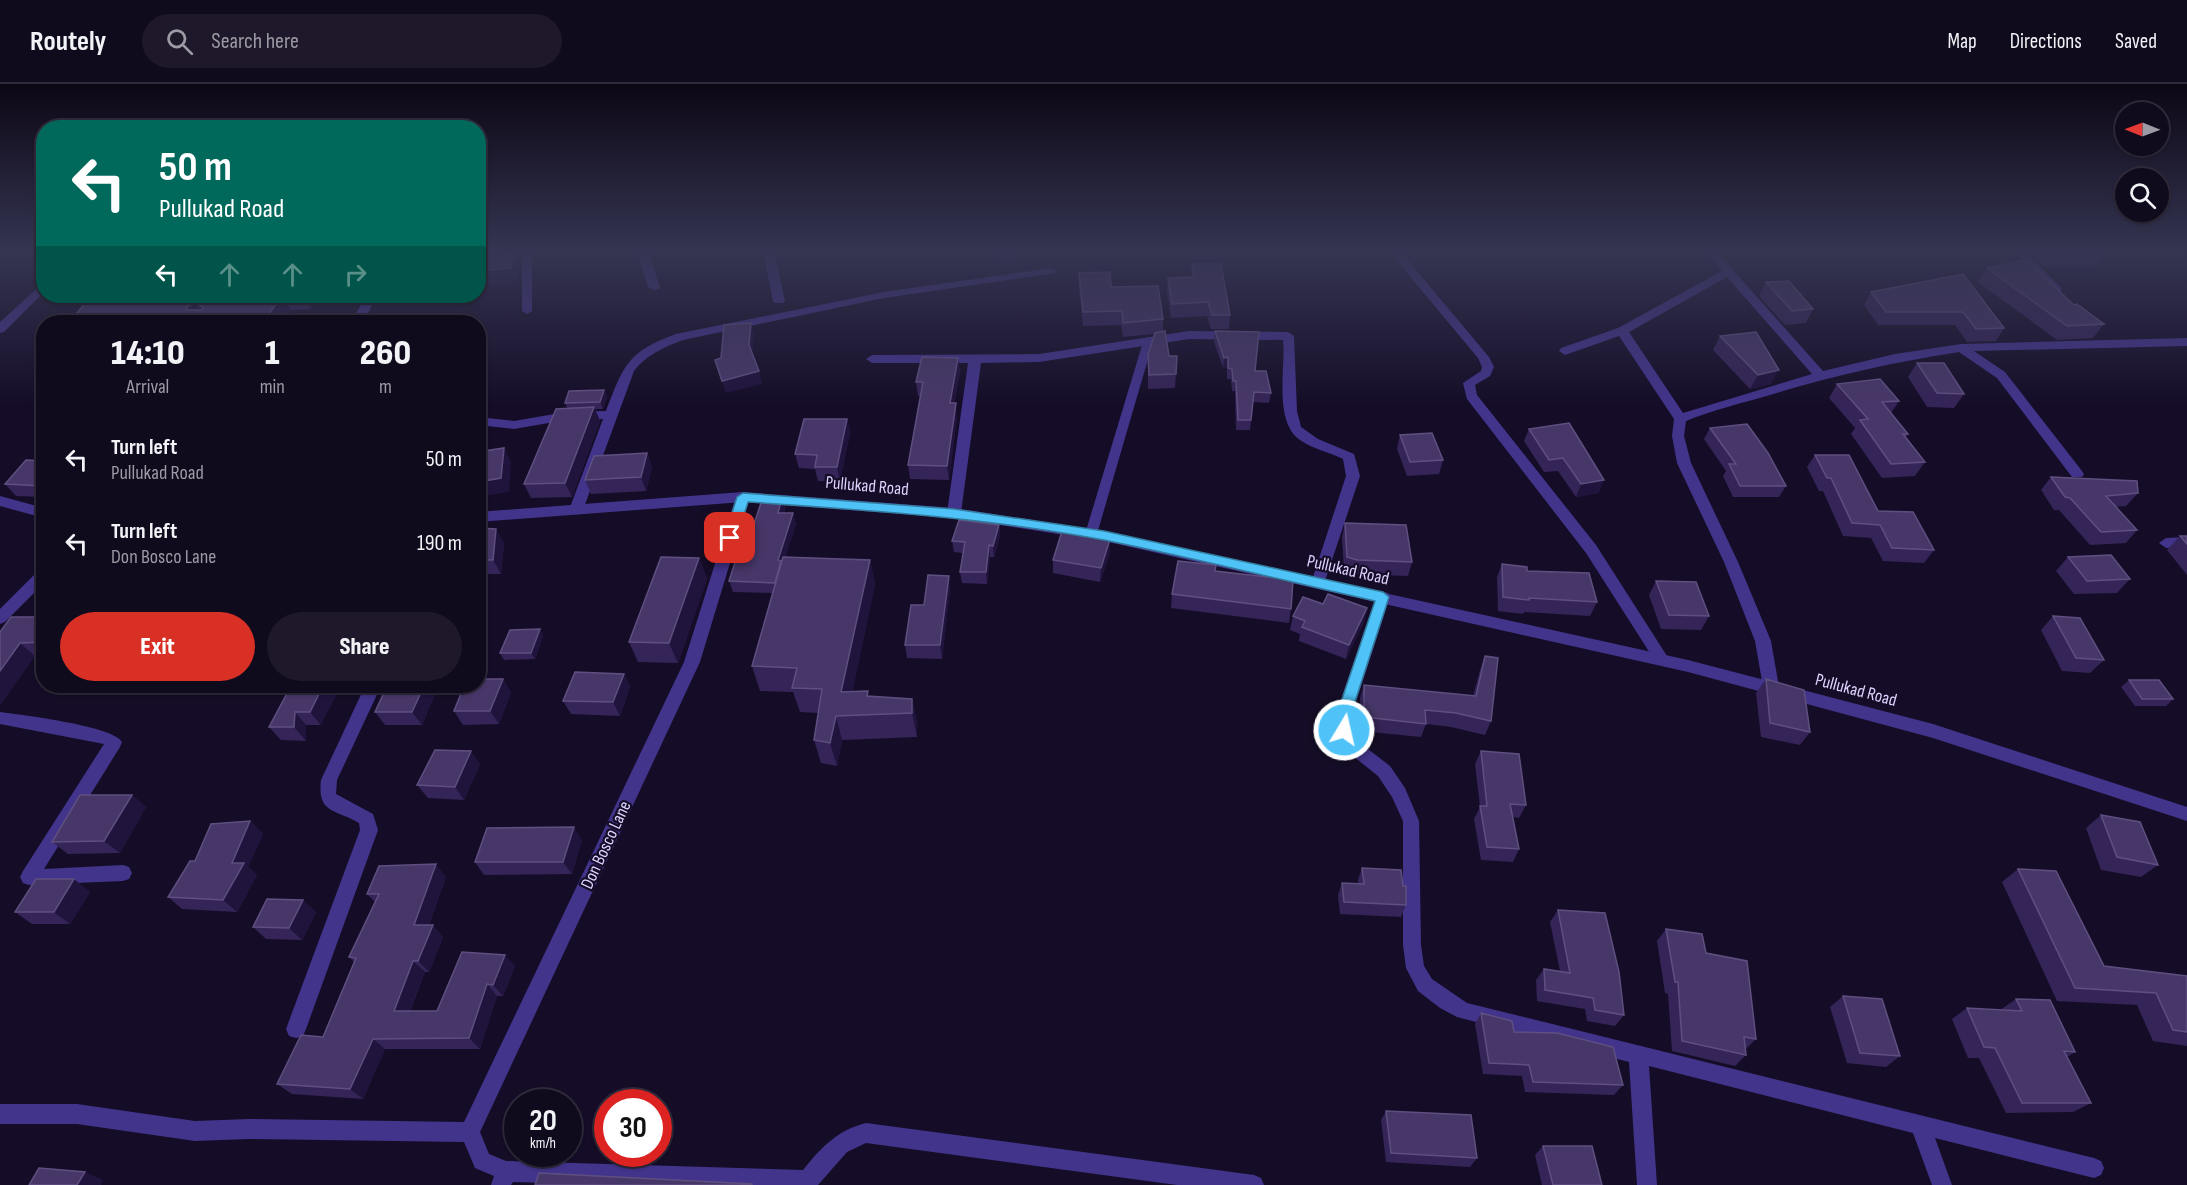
<!DOCTYPE html>
<html lang="en">
<head>
<meta charset="utf-8">
<style>
  :root { --surface:#100a1d; --page:#1e182a; --text:#f1f3f6; --muted:#9c9aa4; --line:#302b3b; --accent:#d93025 }
  body { margin:0; font-family:"Sofia Sans Condensed",sans-serif; background:var(--page); color:var(--text); height:100vh; display:flex; flex-direction:column; font-size:22px; white-space:nowrap }
  * { box-sizing:border-box; margin:0 }
  p { font-size:20px; color:var(--muted) }
  .icon { flex:none; width:33px; height:33px; fill:none; stroke:currentColor; stroke-width:2; stroke-linecap:round; stroke-linejoin:round }
  .map { position:relative; flex:1; overflow:hidden }
  .sheet { position:absolute; left:36px; top:231px; width:450px; height:378px; display:flex; flex-direction:column; background:var(--surface); border-radius:24px; box-shadow:0 2px 4px #0004,0 0 0 2px var(--line) }
  .sheet>* { flex:none }
  .guide { position:absolute; left:36px; top:36px; width:450px; height:183px; border-radius:24px; box-shadow:0 2px 4px #0004,0 0 0 2px var(--line); background:#00695c; color:#fff; overflow:hidden }
  .needle { width:39px; rotate:271deg }
  .fabs { position:absolute; left:2115px; top:18px; display:grid; gap:12px }
  .fabs a { display:grid; place-items:center; width:54px; height:54px; border-radius:50%; background:var(--surface); box-shadow:0 2px 4px #0004,0 0 0 2px var(--line); font-size:30px }
  .speed { position:absolute; left:504px; top:1005px; display:flex; gap:12px; font-size:30px; font-weight:700; text-align:center }
  .speed>* { display:grid; place-content:center; width:78px; height:78px; border-radius:50%; background:var(--surface); box-shadow:0 2px 4px #0004,0 0 0 2px var(--line); line-height:1 }
  .speed small { font-size:15px; font-weight:400 }
  .speed .limit { border:9px solid #d22; background:#fff; color:#111 }
  .pin { position:absolute; display:grid; place-items:center; width:51px; height:51px; color:#fff; margin:-26px; border-radius:12px; box-shadow:0 3px 9px #0006 }
  .me { position:absolute; width:66px; margin:-33px; rotate:9deg; stroke-linejoin:round; filter:drop-shadow(0 0 4px #0008) }
  .turn { display:flex; align-items:center; gap:21px; height:126px; padding:0 24px; font-size:27px }
  .turn .icon { width:78px; height:78px; stroke-width:2.5 }
  .turn b { display:block; font-size:42px; line-height:51px }
  .lanes { display:flex; align-items:center; height:57px; padding:0 24px; background:#0003; justify-content:center; gap:30px; direction:ltr }
  .lanes .off { opacity:.35 }
  .eta { display:flex; justify-content:space-evenly; align-items:center; height:102px; text-align:center }
  .eta b { font-size:36px; font-weight:800; line-height:42px }
  .button { display:flex; gap:12px; margin-top:auto; padding:12px 24px }
  .button a { flex:1; height:69px; border-radius:36px; background:var(--accent); color:#fff; font-size:24px; font-weight:800; line-height:69px; text-align:center }
  .button a+a { background:var(--page); color:var(--text) }
  ul { padding:0; list-style:none }
  li { display:flex; align-items:center; gap:18px; height:84px; padding:0 24px }
  li div { flex:1 }
  li b { display:block; font-size:22px }
  li em { font-style:normal }
  header { display:flex; align-items:center; gap:36px; box-sizing:border-box; height:84px; padding:0 30px; background:var(--surface); border-bottom:2px solid var(--line) }
  header strong { font-size:28px }
  nav { display:flex; gap:33px; margin-inline-start:auto; font-size:21px }
  .search { width:420px; height:54px; background:var(--page); display:flex; align-items:center; gap:15px; box-sizing:border-box; padding:0 21px; border-radius:33px; color:var(--muted); font-size:22px }
  .map>svg:first-child { display:block }
</style>
</head>
<body>
<header>
<strong>Routely</strong>
<div class="search"><svg class="icon" aria-label="search" viewBox="0 0 24 24"><circle cx="10" cy="10" r="6"/><path d="M15 15l6 6"/></svg>Search here</div>
<nav><a>Map</a><a>Directions</a><a>Saved</a></nav>
</header>
<div class="map">
<svg width="2187" height="1101" viewBox="0 0 2187 1101">
  <rect width="100%" height="100%" fill="#150d27"/>
  <g fill="none" stroke-linecap="round" stroke-linejoin="round">
    <path fill="#42348b" fill-rule="evenodd" d="M522,167H532V227L527,230L522,227Z
      M1148,255L1153,258L1097,450L1091,454L1087,453L1085,450L1143,258Z"/>
    <path fill="#42348b" fill-rule="evenodd" d="M478,167H485L478,171Z
      M637,167H648L660,203L658,205L654,206L648,203Z
      M763,167H774L785,217L783,219H775L773,217Z
      M1705,167H1716L1823,287L1895,270L1961,260L2187,254V262L1974,267L2005,288L2082,387L2084,390L2082,393H2072L1997,294L1959,268C1894,278 1832,292 1770,311C1742,319 1713,326 1686,337L1684,352L1691,379L1738,478L1771,557L1779,603L1776,607L1771,609L1766,607L1763,603L1755,557L1724,478L1677,379L1672,352L1674,335L1619,252L1565,271L1559,267L1561,264L1618,244L1722,187ZM1727,193L1812,290L1683,329L1629,248Z
      M2013,167H2025L2061,204V208H2053Z
      M1393,168H1401L1489,273L1494,283L1490,292L1475,301L1477,311L1596,461L1667,572L1670,576L1667,580H1657L1586,469L1467,315L1463,299L1481,287L1482,283L1478,274L1393,172Z
      M1051,184L1057,187L1055,189L884,214L683,256C664,263 646,271 634,287L583,426L576,431L569,426L603,335L566,336L514,345L478,341V333L514,337L566,328L606,327C624,281 627,268 676,250L884,208Z
      M44,198V208L4,248L0,249V238Z
      M366,212H377L363,238H351Z
      M1189,247L1288,248L1294,252L1297,327L1301,343L1318,355L1354,370L1360,392L1323,503H1313L1311,499L1346,392L1343,375C1329,368 1312,365 1300,356C1273,337 1286,284 1283,256L1189,255L1039,278L981,279L961,429L954,434L947,429L968,279H872L866,275L872,271L1039,270Z
      M743,408L750,413L700,578L480,1048L489,1070L506,1077L803,1086C821,1064 837,1046 866,1039L1254,1091L1261,1094L1264,1101H1177L866,1059L847,1068L818,1101H617L513,1098L511,1101H491L494,1092L475,1084L464,1058L249,1055L195,1057L77,1040H0V1020H77L195,1037L249,1035L464,1038L684,578L736,413Z
      M2187,453V463L2166,464L2159,459L2166,454Z
      M44,485V499L5,538L0,540V525L39,486Z
      M1383,508L1388,509L1390,513L1351,633L1355,655L1390,682L1405,704L1419,737L1421,861L1424,882L1432,895L1467,919L2094,1074L2101,1077L2104,1084L2101,1091L2094,1094L1935,1054L1952,1101H1932L1913,1049L1649,982L1657,1101H1637L1629,978L1457,933L1440,924L1418,907L1406,884L1403,861V737L1392,713L1378,692L1343,664L1336,646L1335,633L1376,513L1378,509Z
      M365,602H381L337,696L336,710L373,730L378,746L306,945L303,952L296,954L289,952L286,945L360,746L359,739C335,725 317,730 321,696Z
      M0,628C22,631 114,642 122,658L120,663L44,785L123,781L129,783L132,789L129,795L123,797L29,801L23,799L20,793L23,787L104,660L0,640Z"/>
    <path fill="#42348b" fill-rule="evenodd" d="M743,408L954,424L1104,447L1688,576L1933,640L2187,723V737L1933,654L1688,588L1104,457L954,434L743,418L478,438V428Z
      M0,412L44,424V434L0,422Z"/>
  </g>
  <path fill="#352457" d="M997,167H1017L1016,174H997Z
    M2030,167H2102L2103,169L2093,183H2044Z
    M1192,180L1230,231L1229,245H1211L1207,232L1171,234L1167,208L1168,194L1191,193Z
    M1987,184L2074,221L2104,240L2093,254L2057,256L1978,198Z
    M1079,189L1111,203L1163,235V247L1169,272H1177L1175,304L1148,305V271L1154,250L1123,253L1121,241L1083,242L1079,203Z
    M1963,190L2004,244L1996,257L1967,258L1955,241H1878L1864,221L1871,208Z
    M1766,198L1813,225L1806,239L1785,241L1759,212Z
    M86,212H322L311,225L291,226L282,238H74L71,236L89,215Z
    M1215,247L1255,287L1271,309L1269,319L1253,318L1250,346H1236L1235,307H1232L1231,295H1227V283L1223,284L1214,258Z
    M1720,252L1771,300L1750,305L1713,266Z
    M958,274L960,288L954,319L957,334L949,396L910,395L908,381L921,312H918L916,298Z
    M1917,279L1964,310L1954,324L1927,323L1908,293Z
    M1837,300L1899,317L1891,329L1908,350L1906,353L1925,378L1915,392L1882,394L1851,350L1855,344L1829,314Z
    M604,306L607,313L603,325H595L600,337L572,413L531,414L524,400L567,324L565,319Z
    M847,335L850,349L840,397H818L815,385L799,384L795,370Z
    M1569,339L1599,409L1576,413L1558,387L1544,388L1524,357L1529,345Z
    M1710,344L1786,402L1779,413H1733L1723,392L1726,387L1704,355Z
    M1400,351L1443,376L1439,390L1407,392L1397,365Z
    M647,369L652,383L646,407L591,410L585,396Z
    M1815,371L1878,427L1934,466L1924,479L1883,477L1871,454L1843,452L1823,407H1819L1807,383Z
    M44,377V413L16,412L5,400Z
    M2051,393L2138,409L2126,422L2116,423L2137,446L2126,459L2090,461L2059,426H2054L2041,406Z
    M782,413L785,423L784,429H793L796,440L785,473L870,476L875,501L852,608L869,612L912,615L917,639V653L842,656L837,682L821,679L814,656L818,629L800,628L793,608L760,607L752,582L773,509L733,508L729,497Z
    M1345,439L1412,478L1408,492L1353,490L1344,487L1342,453Z
    M999,441L1000,452L994,473H990L987,500L962,499L960,488L963,469L954,468L952,457Z
    M478,444L504,459L501,490H478Z
    M2180,452H2187V491L2167,466Z
    M1110,469L1100,498L1053,489V476Z
    M2068,473L2130,495L2117,509L2074,510L2056,487Z
    M699,474L707,495L678,579L638,578L629,558Z
    M1502,480L1527,487L1597,518L1590,532L1524,528L1523,530L1498,527L1497,493Z
    M1215,487L1291,525L1289,539L1171,524L1172,510Z
    M1656,497L1709,532L1701,546L1661,545L1649,511Z
    M950,505L942,575L907,574L905,561L924,521Z
    M1323,520L1367,524L1364,538L1346,575L1299,557L1300,550L1290,546L1293,532Z
    M2053,532L2104,576L2090,589L2062,587L2041,546Z
    M44,533V572H35L0,548Z
    M540,545L543,552L535,575L504,576L500,569Z
    M1485,572L1491,637L1485,651L1451,643L1426,640L1421,653L1360,647V614L1364,601L1473,612L1480,586Z
    M624,590L630,603L620,632L571,630L563,617Z
    M503,595L511,609L499,640L463,641L454,627Z
    M1766,595L1810,648L1800,661L1761,653L1756,609Z
    M2129,596L2173,615L2166,622H2135L2121,603Z
    M291,602L321,641H306V657L281,656L269,643Z
    M387,602H432L436,607L422,641H385L375,628Z
    M1481,667L1526,721L1519,734L1513,733L1519,765L1513,778L1481,776L1474,735L1480,723L1475,680Z
    M480,680L464,716L428,714L417,701Z
    M132,711L146,723L120,769L68,770L52,758Z
    M2101,731L2158,781L2141,793L2101,786L2086,744Z
    M250,737L263,750L248,783L257,791L237,828L182,825L168,813L195,777Z
    M582,756L572,790L484,791L475,778Z
    M1362,784L1406,821L1401,833L1340,830L1338,811L1342,799L1358,800V796Z
    M2018,785L2104,882L2187,892V962L2153,957L2137,921L2057,917L2002,798Z
    M446,793L429,841L443,853L429,888H425L410,927H437L515,882L503,912H497L480,965H385L363,1015L292,1010L277,1000L323,953L354,878L349,873L375,818L367,810Z
    M90,808L70,840H32L15,828Z
    M1558,826L1624,931L1615,942L1587,937L1585,925L1537,917L1536,896L1544,885L1560,887L1550,838Z
    M316,828L302,856L266,855L253,843Z
    M1666,845L1706,869L1756,955L1746,965V971L1735,982L1672,967L1668,910L1665,909L1657,857Z
    M1843,912L1900,972L1886,983L1847,979L1830,923Z
    M2016,915L2075,968L2067,973L2091,1019L2073,1028L2006,1029L1979,974H1968L1952,935L1967,924L2000,926Z
    M1481,929L1514,948L1623,1001L1614,1011L1525,1008L1522,992L1483,990L1475,940Z
    M1386,1027L1477,1074L1470,1083L1386,1078L1381,1036Z
    M1543,1062L1602,1101H1542L1535,1071Z"/>
  <path fill="#20133c" d="M513,167H520L517,198L490,201L484,187Z
    M282,212L291,226L282,238H263Z
    M303,212H322L311,225Z
    M195,218L204,232L199,235L186,224Z
    M751,239L754,251L752,274L749,261Z
    M1228,273L1227,283L1223,284L1224,274Z
    M958,274L960,288L951,333L950,319Z
    M1779,286L1771,300L1750,305L1758,291Z
    M759,287L762,300L726,309L722,297Z
    M604,306L607,313L603,325L600,318Z
    M956,319L957,334L949,396L947,382Z
    M594,323L600,337L572,413L565,399Z
    M847,335L850,349L840,397L837,383Z
    M504,364L511,378L509,408L478,413V398Z
    M647,369L652,383L646,407L641,393Z
    M1604,396L1599,409L1576,413L1581,400Z
    M782,413L785,423L781,440L778,429Z
    M793,429L796,440L783,482L778,509L775,499L778,476Z
    M999,441L1000,452L994,473L993,462Z
    M496,445L504,459L501,490L493,476Z
    M1110,455V469L1100,498L1101,484Z
    M989,461L990,473L987,500L986,488Z
    M699,474L707,495L678,579L669,559Z
    M870,476L875,501L847,632L841,608Z
    M949,492L950,505L942,575L940,561Z
    M1367,524L1364,538L1346,575L1349,561Z
    M540,545L543,552L535,575L531,569Z
    M20,559L35,572L0,622V587Z
    M624,590L630,603L620,632L613,618Z
    M503,595L511,609L499,640L490,627Z
    M323,602H341L321,641L310,628Z
    M424,602H432L436,607L422,641L412,628Z
    M912,615L917,639V653L912,629Z
    M295,628L306,641V657L294,643Z
    M836,632L842,656L837,682L830,659Z
    M471,667L480,680L464,716L455,703Z
    M132,711L146,723L120,769L104,757Z
    M250,737L263,750L248,783L257,791L237,828L223,816L232,779Z
    M574,743L582,756L572,790L563,778Z
    M436,780L446,793L425,852L414,841Z
    M74,795L90,808L70,840L54,828Z
    M303,816L316,828L302,856L289,844Z
    M433,841L443,853L429,888L418,877Z
    M505,871L515,882L503,912L493,901Z
    M413,877L425,888L405,938L394,927Z
    M487,900L497,912L480,965L469,954Z
    M373,955L385,965L363,1015L350,1005Z
    M85,1088L103,1096L101,1101H77Z"/>
  <path fill="#473769" stroke="#5f4f80" stroke-width="1.5" fill-rule="evenodd" d="M488,167H513L511,184L484,187Z
    M2052,167H2102L2103,169H2054Z
    M2026,176L2074,221L2077,220L2104,240L2067,242L1987,184Z
    M1192,180H1221L1230,231H1212L1208,218L1172,220L1168,194L1194,193Z
    M1110,188L1111,203L1158,202L1163,235L1123,239L1122,227L1083,228L1079,189Z
    M1963,190L2004,244L1976,245L1963,228H1886L1871,208Z
    M1789,197L1813,225L1792,227L1766,198Z
    M91,212H291H282L263,238H236L238,235H183L180,238H148L149,237L71,236ZM195,218L204,224L202,226H188L186,224Z
    M751,239L749,261L759,287L722,297L715,276L721,274L724,241Z
    M1165,247L1169,272H1177L1176,290L1149,291L1148,271L1155,249Z
    M1215,247L1259,248L1255,287H1266L1271,309L1254,308L1251,336H1238L1236,297H1233L1232,285L1228,284V273L1224,274Z
    M1756,248L1779,286L1758,291L1720,252Z
    M922,273L958,274L950,319H956L947,382L908,381L923,298H916Z
    M1917,279H1944L1964,310L1937,309Z
    M1880,295L1899,317L1882,318L1908,350H1903L1925,378L1891,380L1860,336L1868,335L1837,300Z
    M604,306L600,318L565,319L569,307Z
    M594,323L565,399L524,400L556,325Z
    M804,335H847L837,383H815L817,371L795,370Z
    M1569,339L1604,396L1581,400L1563,374L1549,376L1529,345Z
    M1747,340L1768,369L1786,402H1740L1729,380H1736L1710,344Z
    M1432,349L1443,376L1410,378L1400,351Z
    M504,364L501,394L478,398V368Z
    M647,369L641,393L585,396L594,372Z
    M1815,371H1849L1878,427L1913,428L1934,466L1892,464L1880,441L1852,439L1831,394H1827Z
    M26,376L44,377V402L5,400Z
    M2051,393L2137,397L2138,409L2106,412L2137,446L2101,448L2070,414L2065,413Z
    M763,413H782L778,429H793L778,476L781,477L775,499L729,497L736,475L742,476Z
    M959,436L999,441L993,462L989,461L986,488H960L965,458L952,457Z
    M1345,439L1406,441L1412,478L1357,476L1347,473Z
    M478,444L496,445L493,476H478Z
    M1062,447L1110,455L1101,484L1053,476Z
    M2180,452H2187V460Z
    M2111,471L2130,495L2087,497L2068,473Z
    M661,473L699,474L669,559L629,558Z
    M783,473L870,476L841,608L868,607L867,612L912,615V629L836,632L830,659L814,656L822,605L792,604L797,584L752,582Z
    M1178,477L1216,481L1215,487L1293,496L1291,525L1172,510Z
    M1502,480L1527,483V487L1589,489L1597,518L1529,514V516L1503,513Z
    M928,491L949,492L940,561H905L911,521H924Z
    M1656,497L1696,498L1709,532L1669,531Z
    M1328,510L1367,524L1349,561L1302,543L1305,537L1293,532L1303,513L1323,520Z
    M2053,532L2080,534L2104,576L2076,574Z
    M11,533H44V558L20,559L0,587V548Z
    M540,545L531,569H500L510,546Z
    M1485,572L1498,574L1491,637L1456,629L1425,626L1426,640L1364,633V601L1476,612Z
    M575,588L624,590L613,618L563,617Z
    M478,595H503L490,627H454L464,602H478Z
    M1766,595L1804,606L1810,648L1770,639Z
    M2129,596H2159L2173,615H2142Z
    M291,602H323L310,628H295L294,643H269Z
    M387,602H424L412,628H375Z
    M435,666L471,667L455,703L417,701Z
    M1481,667L1519,670L1526,721L1510,720L1519,765L1487,763L1480,722H1487Z
    M80,711H132L104,757L52,758Z
    M2101,731L2140,738L2158,781L2117,773Z
    M250,737L232,779H244L223,816L168,813L190,777H195L211,740Z
    M574,743L563,778H475L487,744Z
    M436,780L414,841H433L418,877H413L394,927H437L462,868L505,871L493,901L487,900L469,954L373,955L350,1005L277,1000L301,951L323,953L356,874L349,873L379,810H367L379,782Z
    M1362,784L1401,786L1403,802H1406V821L1344,818L1342,799L1364,800Z
    M2018,785L2056,787L2104,882L2187,892V948L2173,946L2156,909L2075,904Z
    M36,795H74L54,828H15Z
    M267,815L303,816L289,844L253,843Z
    M1558,826L1605,829L1619,888L1624,931L1595,926L1593,914L1545,906L1544,885L1570,889Z
    M1666,845L1702,850L1706,869L1747,877L1756,955L1744,953L1746,971L1682,957L1678,898H1675Z
    M1843,912L1882,915L1900,972L1860,969Z
    M2016,915L2050,916L2075,968L2064,967L2091,1019H2022L1995,964L1984,963L1967,924L2022,927Z
    M1481,929L1512,937L1514,948L1557,949L1613,963L1623,1001L1533,998L1529,981L1489,979Z
    M1386,1027L1471,1031L1477,1074L1391,1069Z
    M1543,1062H1592L1602,1101H1553Z
    M39,1084L85,1088L77,1101H29Z
    M539,1089L752,1100V1101H535Z"/>
  <linearGradient id="sky" x2="0" y2="1"><stop stop-color="#0c0715"/><stop offset="0.52" stop-color="#353552"/><stop offset="1" stop-color="#353552" stop-opacity="0"/></linearGradient>
  <rect width="2187" height="321" fill="url(#sky)"/>
  <path fill="#4fc3f7" stroke="#337fa1" stroke-width="1.5" d="M743,409L954,425L1104,447L1383,508L1389,513L1350,633L1349,650H1339L1336,633L1375,517C1285,497 1195,474 1104,456C987,434 867,426 748,418L737,454L730,459L726,458L724,454L737,413Z"/>
  <g text-anchor="middle" dominant-baseline="central" stroke-width="4.5" stroke-linejoin="round" paint-order="stroke">
    <g font-size="18" fill="#ded3ff" stroke="#150d27">
      <text transform="translate(867 402) rotate(5)">Pullukad Road</text>
      <text transform="translate(1348 486) rotate(13)">Pullukad Road</text>
      <text transform="translate(1856 606) rotate(15)">Pullukad Road</text>
      <text transform="translate(606 761) rotate(-65)">Don Bosco Lane</text>
    </g>
  </g>
</svg>
<div class="fabs">
<a><svg class="needle" viewBox="-14 -14 28 28"><path d="M0-13l5 13h-10z" fill="#e53935"/><path d="M0 13l5-13h-10z" fill="#9c9aa4"/></svg></a>
<a><svg class="icon" aria-label="search" viewBox="0 0 24 24"><circle cx="10" cy="10" r="6"/><path d="M15 15l6 6"/></svg></a>
</div>
<div class="speed"><div>20<small>km/h</small></div><div class="limit">30</div></div>
<div class="pin" style="left:730px;top:454px;background:#d93025"><svg class="icon" aria-label="arrive" viewBox="0 0 24 24"><path d="M6 21V4h12l-3 4 3 4H6"/></svg></div>
<svg class="me" style="left:1344px;top:646px" viewBox="-20 -20 40 40"><circle r="17" fill="#4fc3f7" stroke="#fff" stroke-width="3"/><path d="M0-11L8 9 0 5-8 9z" fill="#fff"/></svg>
<div class="guide">
<div class="turn"><svg class="icon" aria-label="left" viewBox="0 0 24 24"><path d="M17 20v-9H6M10 6l-5 5 5 5"/></svg><div><b>50 m</b>Pullukad Road</div></div>
<div class="lanes"><svg class="icon" aria-label="left" viewBox="0 0 24 24"><path d="M17 20v-9H6M10 6l-5 5 5 5"/></svg><svg class="icon off" aria-label="ahead" viewBox="0 0 24 24"><path d="M12 20V5M6 11l6-6 6 6"/></svg><svg class="icon off" aria-label="ahead" viewBox="0 0 24 24"><path d="M12 20V5M6 11l6-6 6 6"/></svg><svg class="icon off" aria-label="right" viewBox="0 0 24 24"><path d="M7 20v-9h11M14 6l5 5-5 5"/></svg></div>
</div>
<section class="sheet">
<div class="eta">
<div><b>14:10</b><p>Arrival</p></div>
<div><b>1</b><p>min</p></div>
<div><b>260</b><p>m</p></div>
</div>
<ul>
<li><svg class="icon" aria-label="left" viewBox="0 0 24 24"><path d="M17 20v-9H6M10 6l-5 5 5 5"/></svg><div><b>Turn left</b><p>Pullukad Road</p></div><em>50 m</em></li>
<li><svg class="icon" aria-label="left" viewBox="0 0 24 24"><path d="M17 20v-9H6M10 6l-5 5 5 5"/></svg><div><b>Turn left</b><p>Don Bosco Lane</p></div><em>190 m</em></li>
</ul>
<div class="button"><a>Exit</a><a>Share</a></div>
</section>
</div>
</body>
</html>
